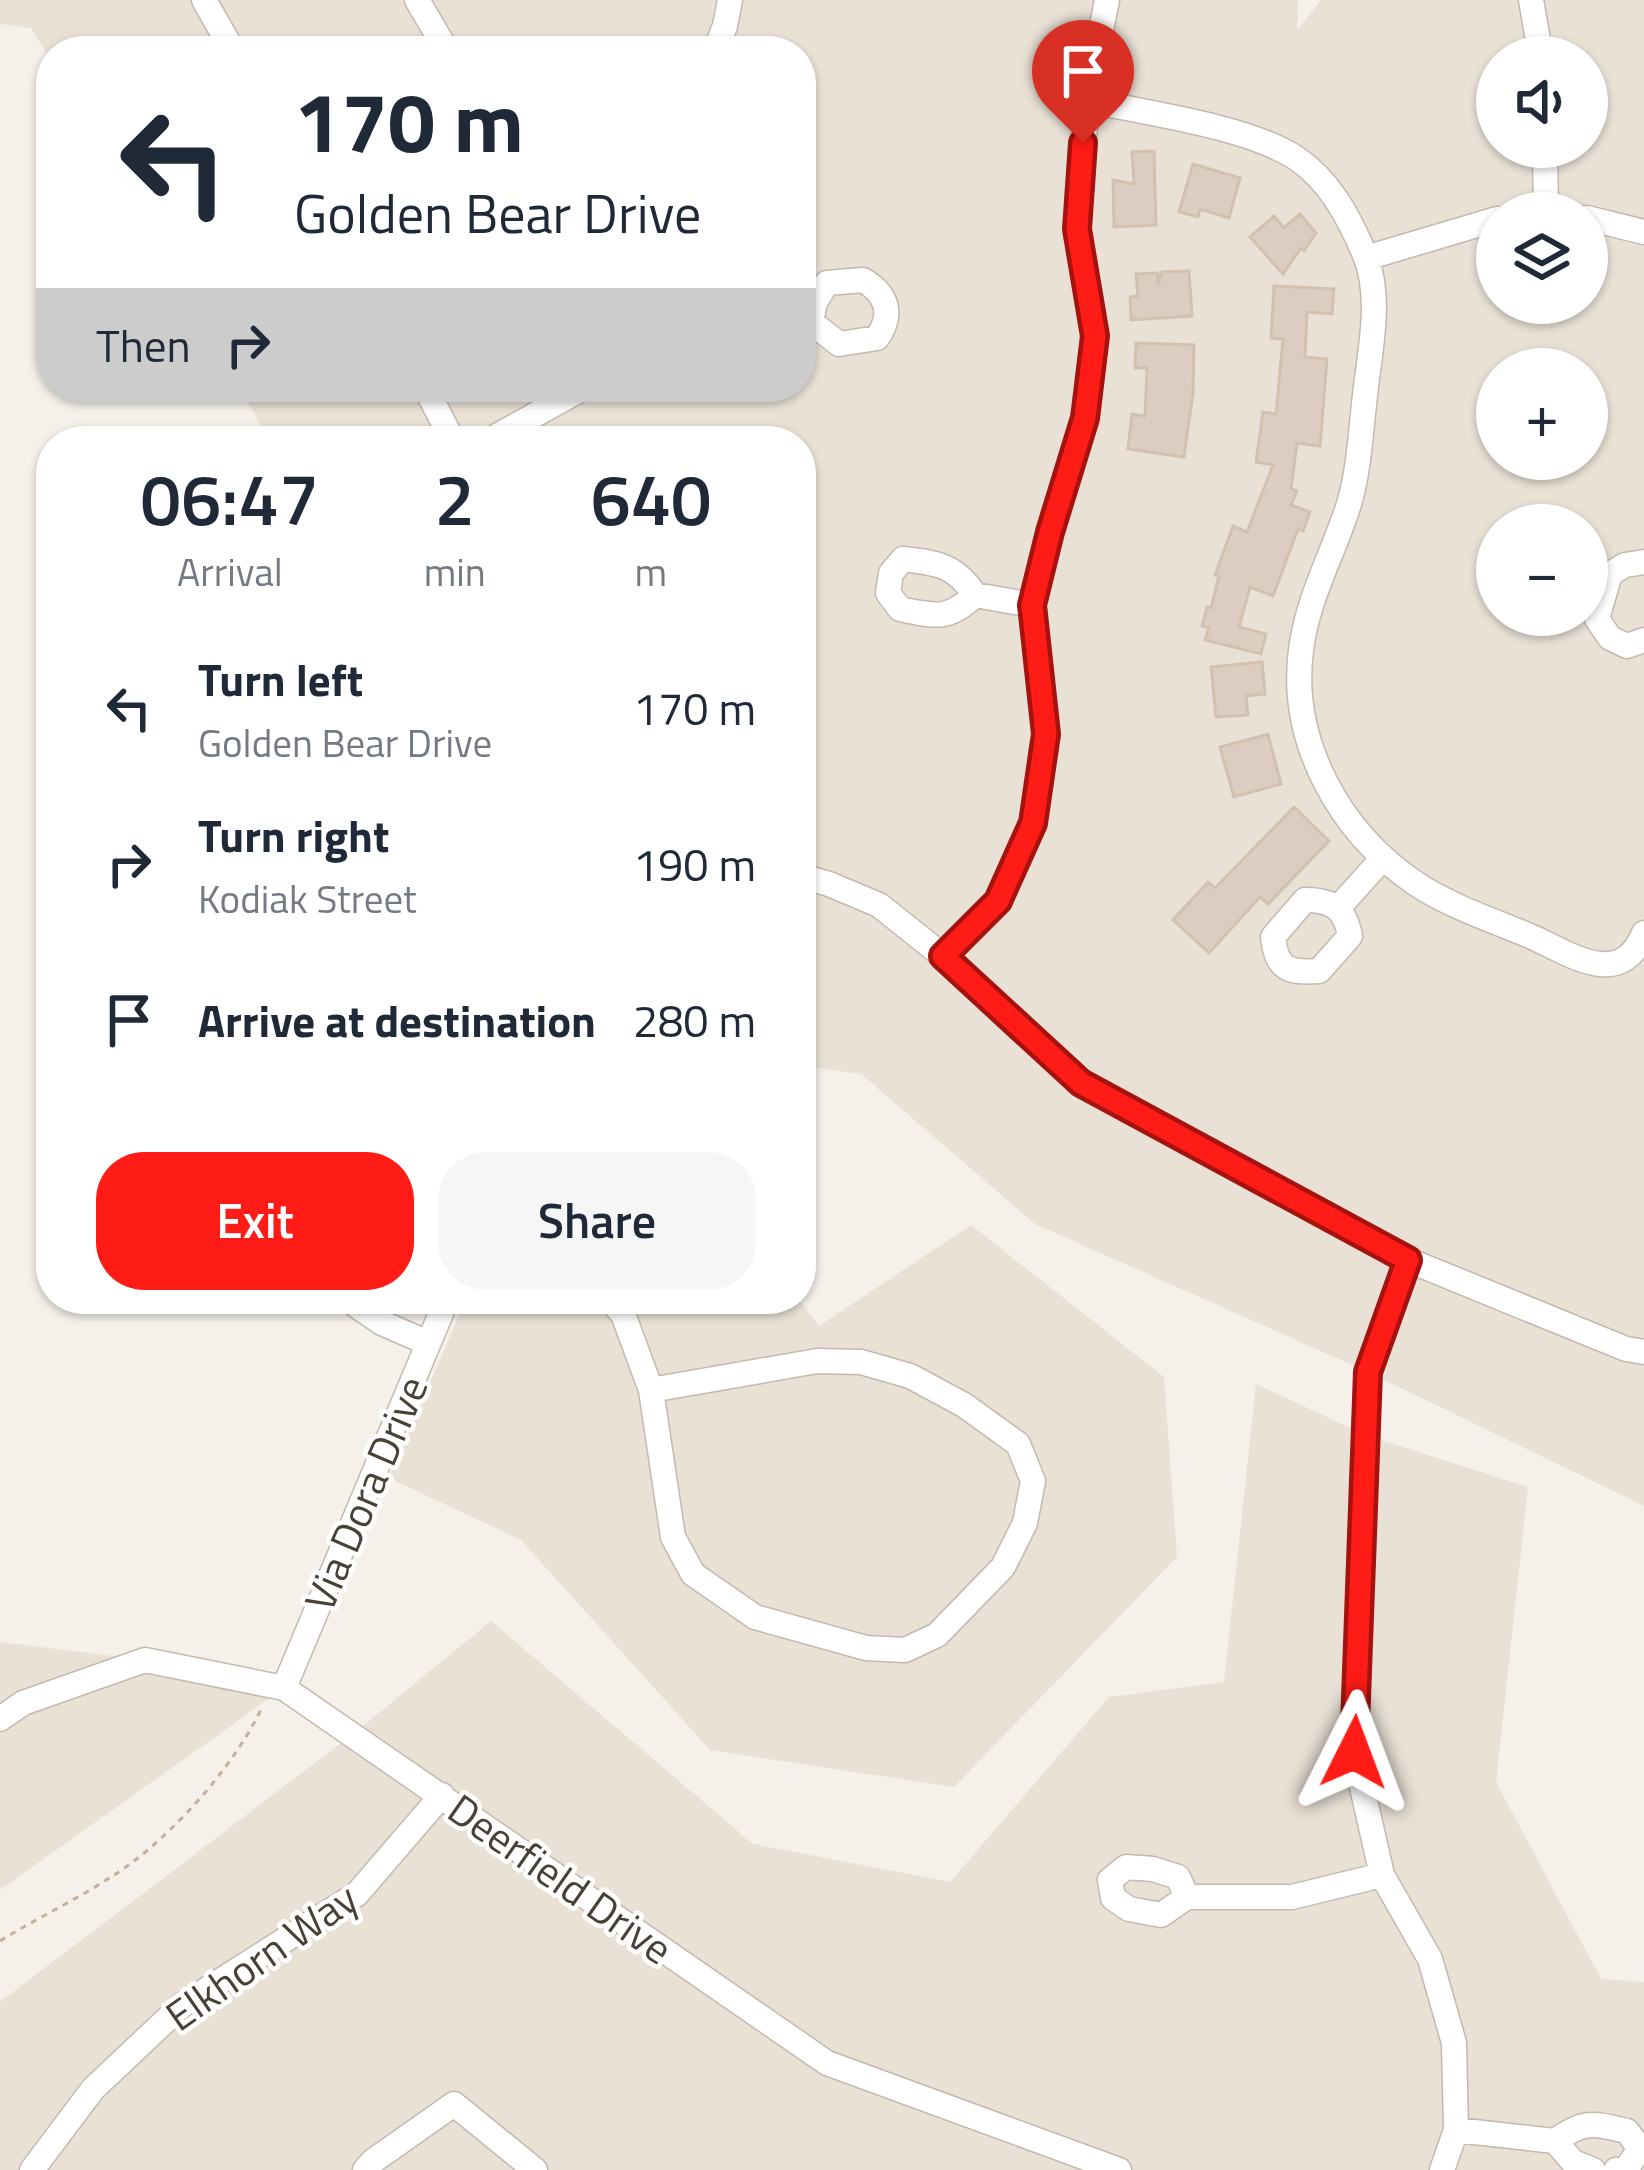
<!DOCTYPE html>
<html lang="en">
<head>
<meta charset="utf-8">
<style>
  :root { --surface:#fff; --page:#f6f6f7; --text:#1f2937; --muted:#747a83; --accent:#ff1b16 }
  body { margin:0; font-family:"Titillium Web",sans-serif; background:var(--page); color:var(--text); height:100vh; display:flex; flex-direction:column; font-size:45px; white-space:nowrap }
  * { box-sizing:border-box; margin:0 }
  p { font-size:39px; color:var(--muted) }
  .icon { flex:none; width:66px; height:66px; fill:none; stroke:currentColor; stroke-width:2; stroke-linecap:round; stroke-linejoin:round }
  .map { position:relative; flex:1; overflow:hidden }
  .details { position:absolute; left:36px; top:426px; width:780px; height:888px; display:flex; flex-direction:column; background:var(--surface); border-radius:48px; box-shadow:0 3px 9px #0004 }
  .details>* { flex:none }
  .guide { position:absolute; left:36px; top:36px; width:780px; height:366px; border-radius:48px; box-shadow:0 3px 9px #0004; background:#fff; color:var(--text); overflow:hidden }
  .buttons { position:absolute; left:1476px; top:36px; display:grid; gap:24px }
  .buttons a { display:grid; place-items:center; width:132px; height:132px; border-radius:50%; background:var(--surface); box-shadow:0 3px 9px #0004; font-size:60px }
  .pin { position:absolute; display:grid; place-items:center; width:102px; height:102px; color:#fff; margin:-123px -51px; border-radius:50% 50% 50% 0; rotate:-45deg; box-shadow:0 0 12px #0007 }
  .pin .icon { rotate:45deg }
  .me { position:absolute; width:132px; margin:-66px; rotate:3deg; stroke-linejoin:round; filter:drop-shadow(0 0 9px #0008) }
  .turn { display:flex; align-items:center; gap:42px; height:252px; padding:0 60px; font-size:54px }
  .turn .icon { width:156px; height:156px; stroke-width:2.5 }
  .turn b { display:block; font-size:84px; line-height:102px }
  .then { display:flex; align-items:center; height:114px; padding:0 60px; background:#0003; gap:24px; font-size:45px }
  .eta { display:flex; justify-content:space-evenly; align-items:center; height:204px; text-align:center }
  .eta b { font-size:72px; font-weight:600; line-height:84px }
  .primary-button { display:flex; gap:24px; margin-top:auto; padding:24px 60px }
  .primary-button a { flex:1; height:138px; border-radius:48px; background:var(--accent); color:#fff; font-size:48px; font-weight:600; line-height:138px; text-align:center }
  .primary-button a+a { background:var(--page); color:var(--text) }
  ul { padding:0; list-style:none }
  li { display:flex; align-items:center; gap:36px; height:156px; padding:0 60px }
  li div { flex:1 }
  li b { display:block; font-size:45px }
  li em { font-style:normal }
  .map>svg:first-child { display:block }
</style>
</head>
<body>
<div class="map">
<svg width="1644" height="2170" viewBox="0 0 1644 2170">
  <rect width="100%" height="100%" fill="#f5f0e9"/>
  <path fill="#e9e1d6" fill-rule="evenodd" d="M0,0H1298L1297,30L1321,0H1644V1506L1368,1372L1035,1224L861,1074L801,1066V441H270L239,387H801V51H51V61L31,28L0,24ZM1497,57H1587V147H1497ZM1497,213H1587V303H1497ZM1497,369H1587V459H1497ZM1497,525H1587V615H1497Z
    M971,1225L1164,1377L1177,1557L954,1787L710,1750L521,1540L389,1478L466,1299H798L819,1326Z
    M1256,1384L1368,1436L1528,1487L1496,1782L1601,1979L1644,1982V2170H0V2002L352,1735L491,1621L753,1844L950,1882L1109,1697L1224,1682Z
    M0,1642L145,1660L284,1688L0,1890Z"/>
  <path fill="#dbcdc0" stroke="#d3c1b0" stroke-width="3" d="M1154,151L1156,225L1114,227L1113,180L1134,184L1132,152Z
    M1193,164L1240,178L1229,218L1200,209L1198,217L1179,212Z
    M1300,214L1316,233L1304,251L1301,248L1283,274L1250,237L1274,216L1284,228Z
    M1189,271L1192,316L1131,320L1130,297L1138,296L1136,274L1158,273V286L1162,272Z
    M1274,286L1334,289L1332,314L1307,312L1305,357L1327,359L1320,446L1297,443L1291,489L1297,491L1291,505L1310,512L1303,531L1298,529L1273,596L1250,587L1239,627L1266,634L1261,654L1205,640L1209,628L1202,626L1207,607L1211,608L1219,576L1215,575L1233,526L1247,532L1273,465L1256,462L1263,412L1276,414L1283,339L1271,338Z
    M1136,343L1194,345L1193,393L1184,457L1128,449L1132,414L1145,416L1147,368H1135Z
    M1262,662L1265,694L1246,696L1248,715L1216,717L1211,667Z
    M1268,734L1281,784L1234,797L1220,747Z
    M1294,807L1329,841L1268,904L1260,897L1209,953L1173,920L1208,882L1215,888Z"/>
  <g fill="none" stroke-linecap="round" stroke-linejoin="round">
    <g stroke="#c4b9ad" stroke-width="27">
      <path id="minor" d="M204,0L233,51
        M417,0L447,51
        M1531,0L1541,57
        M715,51L725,26L730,0
        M1087,100C1145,113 1247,126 1296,158C1329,180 1349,217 1364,253C1382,294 1371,344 1366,387C1361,425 1360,467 1349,504C1334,552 1307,599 1301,650C1289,742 1340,832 1415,883C1449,906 1492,920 1530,936C1571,954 1620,991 1644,933
        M1545,147L1546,213
        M1587,218L1644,232
        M1366,258L1497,219
        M863,280C887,294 894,314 877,338L839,344L811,322L815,302L827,283Z
        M425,387L453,441
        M488,441L585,387
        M903,559C938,563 955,565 975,595C948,621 935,616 900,609L888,593L891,573Z
        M1644,562L1625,565L1610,574L1597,619L1610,638L1627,646L1644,640
        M975,595L1032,605
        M801,876L829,884L879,905L943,956L1081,1083L1408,1260L1626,1349L1644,1352
        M1305,900C1332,900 1345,908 1350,936L1319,971C1288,973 1277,970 1273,937Z
        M1339,907L1383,858
        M943,956L998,900L1033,823L1046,734L1032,605L1050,532L1085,419L1095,336L1077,229L1087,100L1107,0
        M1408,1260L1368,1372L1354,1752L1382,1875L1430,1959L1454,2043L1456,2130L1442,2170
        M347,1299L382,1323L428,1343
        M609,1299L623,1314L651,1390
        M817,1361L861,1362L910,1376L964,1405L1018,1444L1033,1481L1025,1523L1003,1567L937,1635L905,1650L866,1648L755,1617L693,1574L673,1537L651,1390Z
        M284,1688L447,1299
        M0,1719L23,1703L145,1660L284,1688L827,2063L1119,2170
        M1126,1867L1153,1869L1178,1877L1187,1897L1161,1915L1129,1909L1113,1898L1110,1880Z
        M1187,1897H1292L1382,1875
        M1456,2130L1555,2141
        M1555,2141C1584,2120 1593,2123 1627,2131L1640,2149L1626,2169L1616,2170
        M1555,2141L1573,2162L1593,2170
        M32,2170L93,2089L181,2006L357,1894L442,1795
        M365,2170L373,2161L454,2104L535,2170"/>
    </g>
    <path stroke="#c4b09b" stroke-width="3" stroke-dasharray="6 6" stroke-linecap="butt" d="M0,1941C37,1918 78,1899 114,1875C168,1841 236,1765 262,1707"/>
    <use href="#minor" stroke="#fff" stroke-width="24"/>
  </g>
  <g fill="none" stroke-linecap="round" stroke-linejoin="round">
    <g stroke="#a6120e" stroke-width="30">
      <path id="route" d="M1083,143L1077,229L1095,336L1085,418L1050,532L1032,605L1046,734L1033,823L998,901L943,956L1081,1083L1408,1260L1368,1372L1354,1752"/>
    </g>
    <use href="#route" stroke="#ff1b16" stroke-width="21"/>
  </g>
  <g text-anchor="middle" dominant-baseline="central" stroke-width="9" stroke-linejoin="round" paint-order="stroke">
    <g font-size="42" fill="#494036" stroke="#fff">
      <text transform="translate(365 1493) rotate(-67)">Via Dora Drive</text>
      <text transform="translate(561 1878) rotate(35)">Deerfield Drive</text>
      <text transform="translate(261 1956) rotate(-35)">Elkhorn Way</text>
    </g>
  </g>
</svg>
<div class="buttons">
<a><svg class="icon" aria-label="sound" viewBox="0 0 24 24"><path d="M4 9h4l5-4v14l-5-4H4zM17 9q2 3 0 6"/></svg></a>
<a><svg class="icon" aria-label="layers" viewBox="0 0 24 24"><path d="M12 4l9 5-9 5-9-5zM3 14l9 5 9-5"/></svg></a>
<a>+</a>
<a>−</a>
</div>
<div class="pin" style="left:1083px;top:143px;background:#d93025"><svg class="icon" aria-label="arrive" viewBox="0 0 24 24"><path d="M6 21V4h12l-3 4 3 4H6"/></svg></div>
<svg class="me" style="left:1354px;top:1752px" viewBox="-20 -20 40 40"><path d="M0-17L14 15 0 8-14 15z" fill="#ff1b16" stroke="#fff" stroke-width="4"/></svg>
<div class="guide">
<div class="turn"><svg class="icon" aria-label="left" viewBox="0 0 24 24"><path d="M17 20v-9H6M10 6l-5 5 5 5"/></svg><div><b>170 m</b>Golden Bear Drive</div></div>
<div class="then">Then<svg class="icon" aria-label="right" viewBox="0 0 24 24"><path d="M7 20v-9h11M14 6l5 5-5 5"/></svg></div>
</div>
<section class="details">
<div class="eta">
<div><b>06:47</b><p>Arrival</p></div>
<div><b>2</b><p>min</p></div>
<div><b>640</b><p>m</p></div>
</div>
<ul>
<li><svg class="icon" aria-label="left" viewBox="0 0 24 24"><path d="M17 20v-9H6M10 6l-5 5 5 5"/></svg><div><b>Turn left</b><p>Golden Bear Drive</p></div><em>170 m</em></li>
<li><svg class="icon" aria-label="right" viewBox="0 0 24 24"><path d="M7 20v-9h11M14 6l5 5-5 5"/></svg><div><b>Turn right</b><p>Kodiak Street</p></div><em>190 m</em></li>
<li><svg class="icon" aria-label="arrive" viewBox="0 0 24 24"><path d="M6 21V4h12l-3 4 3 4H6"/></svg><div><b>Arrive at destination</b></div><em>280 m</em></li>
</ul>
<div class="primary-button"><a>Exit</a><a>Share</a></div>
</section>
</div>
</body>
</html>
